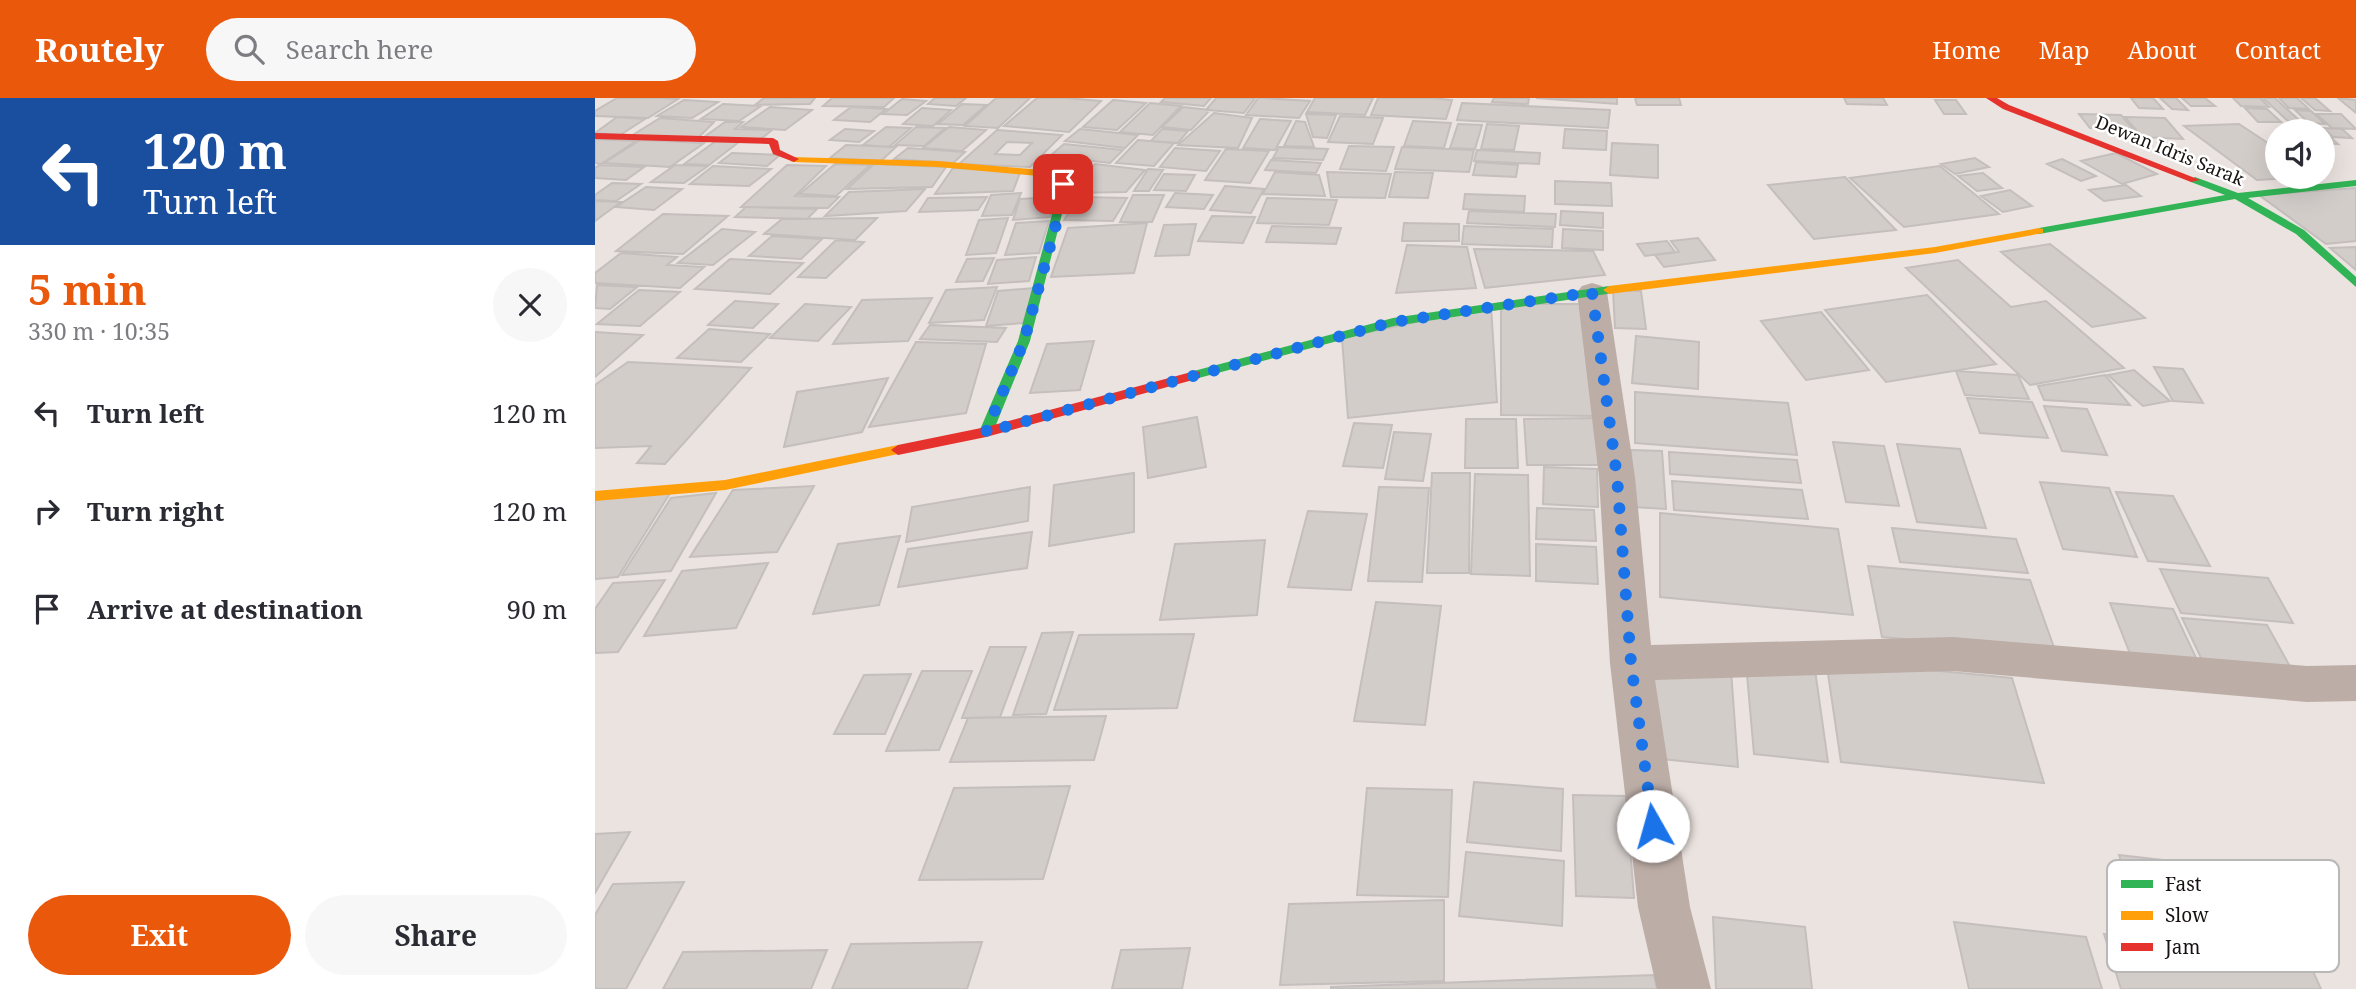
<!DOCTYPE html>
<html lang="en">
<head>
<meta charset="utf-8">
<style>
  :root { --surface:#fff; --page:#f7f7f7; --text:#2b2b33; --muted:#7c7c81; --accent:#ea580c }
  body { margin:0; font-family:"Noto Serif",serif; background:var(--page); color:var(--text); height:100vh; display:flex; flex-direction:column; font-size:26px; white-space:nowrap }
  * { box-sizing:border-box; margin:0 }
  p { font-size:23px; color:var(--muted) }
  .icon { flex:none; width:38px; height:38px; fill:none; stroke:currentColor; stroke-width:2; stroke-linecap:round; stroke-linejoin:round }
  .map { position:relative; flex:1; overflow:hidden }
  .details { display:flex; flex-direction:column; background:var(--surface); width:595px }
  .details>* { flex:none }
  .hud { background:#1a4fa0; color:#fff; overflow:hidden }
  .fabs { position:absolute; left:1670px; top:21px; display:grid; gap:14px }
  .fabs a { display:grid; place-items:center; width:70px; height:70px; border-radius:50%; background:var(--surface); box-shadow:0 7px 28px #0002; font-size:35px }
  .pin { position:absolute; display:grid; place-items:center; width:60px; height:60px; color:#fff; margin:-30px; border-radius:14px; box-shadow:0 4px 10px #0006 }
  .me { position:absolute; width:77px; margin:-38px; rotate:353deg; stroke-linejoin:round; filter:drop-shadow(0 0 5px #0008) }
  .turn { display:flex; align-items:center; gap:24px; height:147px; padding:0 28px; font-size:32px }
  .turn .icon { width:91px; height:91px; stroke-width:2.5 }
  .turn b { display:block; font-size:49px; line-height:60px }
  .round { display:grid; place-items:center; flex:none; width:74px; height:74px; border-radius:37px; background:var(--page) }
  .overview { display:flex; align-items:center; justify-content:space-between; height:119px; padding:0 28px }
  h1 { font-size:42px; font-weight:700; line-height:52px; color:var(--accent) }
  .button { display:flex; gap:14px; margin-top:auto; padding:14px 28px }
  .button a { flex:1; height:80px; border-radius:42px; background:var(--accent); color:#fff; font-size:28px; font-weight:700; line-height:80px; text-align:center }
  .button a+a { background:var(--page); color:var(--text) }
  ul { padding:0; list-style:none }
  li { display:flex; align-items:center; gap:21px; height:98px; padding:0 28px }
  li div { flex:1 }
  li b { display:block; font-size:26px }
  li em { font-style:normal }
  header { display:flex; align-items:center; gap:42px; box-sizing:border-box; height:98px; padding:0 35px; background:var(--accent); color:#fff }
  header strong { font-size:33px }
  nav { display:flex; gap:38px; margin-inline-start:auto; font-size:24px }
  .search { width:490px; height:63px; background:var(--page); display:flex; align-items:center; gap:18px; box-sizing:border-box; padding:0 24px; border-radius:38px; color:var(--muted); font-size:26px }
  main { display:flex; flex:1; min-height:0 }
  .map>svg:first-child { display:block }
</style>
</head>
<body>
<header>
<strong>Routely</strong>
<div class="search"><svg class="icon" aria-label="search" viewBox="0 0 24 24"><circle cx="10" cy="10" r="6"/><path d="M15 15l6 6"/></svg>Search here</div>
<nav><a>Home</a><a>Map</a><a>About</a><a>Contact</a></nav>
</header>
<main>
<section class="details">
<div class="hud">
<div class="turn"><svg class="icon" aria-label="left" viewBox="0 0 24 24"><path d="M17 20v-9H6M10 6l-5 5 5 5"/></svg><div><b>120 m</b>Turn left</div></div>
</div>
<div class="overview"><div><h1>5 min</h1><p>330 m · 10:35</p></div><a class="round"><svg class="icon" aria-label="close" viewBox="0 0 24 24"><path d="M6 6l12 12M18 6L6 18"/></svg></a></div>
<ul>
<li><svg class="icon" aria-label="left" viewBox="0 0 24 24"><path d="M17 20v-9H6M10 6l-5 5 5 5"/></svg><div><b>Turn left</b></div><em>120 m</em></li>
<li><svg class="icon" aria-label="right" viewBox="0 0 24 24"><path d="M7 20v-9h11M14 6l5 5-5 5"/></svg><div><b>Turn right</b></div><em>120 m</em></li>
<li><svg class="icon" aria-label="arrive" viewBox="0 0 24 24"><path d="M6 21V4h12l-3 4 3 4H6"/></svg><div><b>Arrive at destination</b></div><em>90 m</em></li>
</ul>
<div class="button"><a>Exit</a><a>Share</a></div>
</section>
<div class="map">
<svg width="1761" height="891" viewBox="0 0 1761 891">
  <rect width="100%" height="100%" fill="#ebe3e0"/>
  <path fill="#d3cdca" stroke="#c4bebc" stroke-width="2" fill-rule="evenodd" d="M22,0H66L83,1L53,20L0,18V13Z
    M169,0H220L215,6L160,7Z
    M237,0H299L289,9L228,8Z
    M340,0H371L361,8L333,6Z
    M401,0H435L403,30L370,28Z
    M442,0H470L506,3L474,34L409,28Z
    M570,0H616L609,8L566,4Z
    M621,0H660L649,15L611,12Z
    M663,0H669L715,3L704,20L651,17Z
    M720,0H778L770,17L712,14Z
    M783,0H837L857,2L851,21L776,17Z
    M899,0H934L933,6L897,4Z
    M941,0H1022V6Z
    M1040,0H1084L1086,7H1042Z
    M1249,0H1288L1292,7L1252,6Z
    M1536,0H1558L1568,11L1544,10Z
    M1565,0H1581L1593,12L1577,11Z
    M1587,0H1610L1620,8H1596Z
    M1638,0H1665L1674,9L1646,8Z
    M1668,0H1680L1707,25H1695Z
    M1684,0H1702L1714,11L1694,10Z
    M1706,0H1720L1735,13L1720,12Z
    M1743,0L1761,2V15Z
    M307,1L331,3L312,17L288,16Z
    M89,2L123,4L97,20L62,18Z
    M518,2L551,5L522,32L488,29Z
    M1340,2H1361L1371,16H1349Z
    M555,5L586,8L558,37L525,34Z
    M867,5L1015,12L1013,30L862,22Z
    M128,6L166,8L144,23L106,21Z
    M367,6L391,7L368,27L343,26Z
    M175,9L217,12L190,32L146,29Z
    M256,9L291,11L275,24L239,22Z
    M588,9L615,12L596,32L567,29Z
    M327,10L356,12L338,28L308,26Z
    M1650,10L1672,11L1686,24H1663Z
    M1700,12L1716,13L1730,26L1714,25Z
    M619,15L657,20L643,50L583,47Z
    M711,16L741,17L732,40L718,39Z
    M1484,16L1526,17L1538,31L1495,30Z
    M1721,16H1746L1761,31L1737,30Z
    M745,18L788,20L778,46L733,44Z
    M22,19L50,21L25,37L0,35Z
    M1530,19L1570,20L1588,41L1547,39Z
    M65,20L119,24L103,40L36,38Z
    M665,21L696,23L680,52L648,50Z
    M701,23L710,24L719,49L689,48Z
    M818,23L856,25L849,50L809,48Z
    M130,24H148L140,31L177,32L166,41L109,39Z
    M863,26L887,27L880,51L855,50Z
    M892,26L924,28L919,52L886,51Z
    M1644,26L1682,51V79H1713L1662,82L1589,28Z
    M1703,27L1723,28L1743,46L1727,45V33H1709Z
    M291,29L316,30L294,49L268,47Z
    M321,29L350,30L329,48L300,47Z
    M354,29L391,32L367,53L328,50Z
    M1728,30L1747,31L1757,40L1738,39Z
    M250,31L279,33L264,44L235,42Z
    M485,31L543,37L530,50L470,43Z
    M567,31L593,33L583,45L556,43Z
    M970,31L1012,33L1011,52L968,50Z
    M402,32L467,37L435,69L364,66ZM412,44L437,45L425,57L400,56Z
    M0,41L41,43L6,66L0,65Z
    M45,42L109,45L75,69L9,65Z
    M543,42L579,45L559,68L521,65Z
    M121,43L144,44L114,67L89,66Z
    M1017,45L1063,47V80L1015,77Z
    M469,46L528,52L515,65L455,58Z
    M251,47L301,49L286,63L235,60Z
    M754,48L799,49L791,73L745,71Z
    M684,49L733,51L728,62L678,60Z
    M807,49L879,52L874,74L800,71Z
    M313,50L370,54L358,65L299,61Z
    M580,50L625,53L611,73L565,69Z
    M631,51L674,53L655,85L610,82Z
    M882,52L945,55L944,66L879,63Z
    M137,55L185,57L172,68L124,65Z
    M1521,55L1562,76L1527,86L1486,63Z
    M1380,60L1394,69L1360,76L1346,66Z
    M1467,61L1501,78L1486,83L1452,66Z
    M676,62L726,65L721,75L670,72Z
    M881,64L923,67L921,79L878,77Z
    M240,66L275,67L241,98L205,96Z
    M279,66L351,69L337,89L252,91Z
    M500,66L550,72L531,94L475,95Z
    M5,67L49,69L31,82L0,80V70Z
    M80,67L113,68L89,85L56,84Z
    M192,67L231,68L200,98L244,99L233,110L146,109Z
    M118,68L176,71L154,88L95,86Z
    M1345,68L1404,116L1309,129L1255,80Z
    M358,70L426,72L418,93L340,96Z
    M553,71L568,72L554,93H539Z
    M680,74L724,77L730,98L668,96Z
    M732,74L796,76L790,100L736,99Z
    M800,74L838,75L833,100L794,99Z
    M1388,75L1407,90L1382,93L1363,78Z
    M569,76L600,77L591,93L559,92Z
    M1250,79L1301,132L1219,141L1173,87Z
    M960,83L1016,85L1017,108L960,106Z
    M17,85L46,86L21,103L0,102V97Z
    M1531,87L1546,98L1509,103L1494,92Z
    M630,88L669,91L656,115L615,112Z
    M51,89L87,91L59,112L21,109Z
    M1761,90V143L1731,146L1664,97Z
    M330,91L311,113L230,118L254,94Z
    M1415,92L1437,108L1408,114L1386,98Z
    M426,95L417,117L387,118L396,97Z
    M580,95L618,97L609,111L571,109Z
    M870,96L930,98L929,114L868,111Z
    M538,97H569L557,124H525Z
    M392,99L383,112L324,114L333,100Z
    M461,99L455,119L418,122L425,101Z
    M485,99L532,100L518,123L469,122Z
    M672,100L742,102L734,127L662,125Z
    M0,103L26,104L0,123Z
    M151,109L222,111L212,121L140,119Z
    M874,113L961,116L960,129L872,125Z
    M966,113L1008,115V130L965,127Z
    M68,116L133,118L88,156L21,153Z
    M617,118L660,119L648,145L603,143Z
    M282,120L260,142L169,136L187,121Z
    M413,120L401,155L371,157L384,122Z
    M454,123L444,155L410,157L421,125Z
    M552,125L539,175L456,179L473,130Z
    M809,125L864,126V143H807Z
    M601,126L594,157L560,158L569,127Z
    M677,128L746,130L741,146L671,144Z
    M869,128L958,131L957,149L867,146Z
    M127,131L160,134L118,167L83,165Z
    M968,131L1008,133V152L967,150Z
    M177,138L227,141L206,161L154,158Z
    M1103,140L1120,162L1069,169L1060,157L1084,154L1076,143Z
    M241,142L269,144L231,180L203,179Z
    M1072,143L1080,154L1050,158L1042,146Z
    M1455,146L1550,220L1497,229L1406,154Z
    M812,147L872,149L881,190L801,195Z
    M1761,149V172L1735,150Z
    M879,151L998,153L1010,177L890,190Z
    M26,155L82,159L72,167L109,169L85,190L0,185V175Z
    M441,159L434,183L393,186L402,162Z
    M399,160L388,183L361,184L372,161Z
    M135,161L208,165L175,196L100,191Z
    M1363,162L1416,209L1451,203L1529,270L1435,287L1311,170Z
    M2,187L42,189L15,211L0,210Z
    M402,189L389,222L334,225L351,192Z
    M439,190L428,225L391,228L403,193Z
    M44,192L85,194L45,228L2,226Z
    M1018,192L1046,193L1051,231L1020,230Z
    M1332,197L1401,266L1291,284L1230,212Z
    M337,200L313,243L238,246L267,202Z
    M140,203L183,206L158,230L113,227Z
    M210,206L256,209L223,243L175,240Z
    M906,206H991L1003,318L906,317Z
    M896,208L902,304L753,320L747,240Z
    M1226,214L1274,272L1211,282L1166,223Z
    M335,227L411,230L402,244L325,241Z
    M114,231L175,236L146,264L82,260Z
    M0,234L48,237L0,279Z
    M1041,238L1104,244L1103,291L1037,285Z
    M499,243L485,292L435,295L452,246Z
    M321,244L391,246L371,315L274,329Z
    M33,264L156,270L70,366L42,365L56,348L0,350V287Z
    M1559,269L1588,271L1608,305L1578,303Z
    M1539,272L1575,303L1548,308L1513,277Z
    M1361,273L1423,277L1434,301L1370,297Z
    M1510,277L1535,307L1449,302L1443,288Z
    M293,280L267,334L189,349L202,294Z
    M1040,294L1193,305L1202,357L1040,345Z
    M1372,300L1437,304L1453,340L1385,335Z
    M1449,308L1492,311L1512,357L1467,353Z
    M602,319L611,369L553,380L548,329Z
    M1000,320L1006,367H932L929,321Z
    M871,321H921L923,370H870Z
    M759,325L797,327L788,370L748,368Z
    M799,334L836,336L828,383L790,381Z
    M1238,344L1289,348L1304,408L1251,404Z
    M1302,346L1365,351L1391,430L1322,424Z
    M1036,352L1067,353L1071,411L1038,409Z
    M1074,354L1202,362L1206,385L1075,376Z
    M949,369L1002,371L1003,409L948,406Z
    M539,375V434L454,448L459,387Z
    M837,375H875L874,475H832Z
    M880,376L933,377L935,478L876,476Z
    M1077,383L1207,392L1213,421L1079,412Z
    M1445,384L1514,390L1542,459L1468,451Z
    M219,388L182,454L95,459L138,392Z
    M435,389L433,423L311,444L317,409Z
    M784,389L834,390L827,484L773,483Z
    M77,392L23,479L0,481V399Z
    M1521,394L1578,398L1615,468L1553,463Z
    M121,395L76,473L27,477L76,400Z
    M942,410L999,412L1001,443L941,441Z
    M713,413L772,416L756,492L693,489Z
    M1065,415L1243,431L1258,517L1065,499Z
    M1297,430L1421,441L1433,475L1305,464Z
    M437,434L432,470L303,489L313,451Z
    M305,438L284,507L218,516L243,446Z
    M670,442L662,517L565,522L580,446Z
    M941,446L1001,449L1003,486L941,483Z
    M173,465L141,530L49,538L87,473Z
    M1273,468L1435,482L1461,555L1287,539Z
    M1565,471L1673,480L1698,525L1586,515Z
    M70,482L23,554L0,555V511L18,485Z
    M781,504L846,508L830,627L759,623Z
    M1515,505L1578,511L1603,564L1536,558Z
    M1587,520L1672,527L1697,572L1608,564Z
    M478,534L451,616L418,617L447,535Z
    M599,536L582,610L459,612L484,537Z
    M395,549H431L405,619L367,620Z
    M1231,562L1417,580L1449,685L1246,664Z
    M1058,565L1136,572L1143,669L1058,660Z
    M1151,565L1220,572L1233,664L1159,656Z
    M327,573H377L344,652L291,653Z
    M316,576L290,636H239L269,577Z
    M511,618L499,662L355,664L373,620Z
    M879,684L968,691L966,753L872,744Z
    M475,688L448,781L324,782L359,690Z
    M772,690L857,692L853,799L762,797Z
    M978,697L1031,698L1039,800L981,798Z
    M35,734L0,795V736Z
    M871,754L969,763L967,828L864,818Z
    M1524,757L1647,771L1674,834L1544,819Z
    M89,784L31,891H0V817L18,786Z
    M849,802V883L685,887L694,806Z
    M1118,819L1210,829L1217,891H1121Z
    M1359,824L1491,839L1507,891H1374Z
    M1509,836L1712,860L1726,891H1526Z
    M387,844L372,891H237L256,846Z
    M595,850L587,891H517L526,852Z
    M232,852L216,891H68L88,854Z
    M1059,877L1062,891H736V889Z"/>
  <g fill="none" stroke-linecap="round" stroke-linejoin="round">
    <path fill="#bdada7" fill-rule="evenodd" d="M997,185L1007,188L1012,194L1040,379L1056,547L1358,539L1712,568L1761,567V603L1712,604L1358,573L1060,582L1095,809L1116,891H1062L1043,809L1015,565L1004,379L982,194L987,188Z"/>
    <path fill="#30b455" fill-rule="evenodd" d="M1600,79L1643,95L1761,82V88L1653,100L1709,132L1761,179V189L1701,136L1640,101L1444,136L1438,133L1444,130L1630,97L1596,84L1595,82Z
      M463,94L472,96L435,243L398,334L396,337H386L384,334L423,243Z
      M1014,188L1020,192L1018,195L799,228L600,281L593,277L595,274L798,220Z"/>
    <path fill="#ff9f0a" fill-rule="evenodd" d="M195,59L343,63L458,73L473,86L472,96L463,98V87L455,79L343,69L199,64L195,63Z
      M1444,130L1448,131V135L1340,155L1014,196L1008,192L1014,188L1340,149Z
      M303,347L310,352L308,355L130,392L0,403V393L130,382Z"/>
    <path fill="#e5322d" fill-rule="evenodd" d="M1391,0H1402L1414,7L1605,82L1596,84L1408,11Z
      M0,35L178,40L183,43L185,52L204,61L199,64L178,56L174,46L0,41Z
      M600,273L605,274V280L391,339L303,357L296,352L303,347L391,329Z"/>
  </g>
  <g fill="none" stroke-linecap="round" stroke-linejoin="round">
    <path stroke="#1a73e8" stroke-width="12" stroke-dasharray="0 21.6" d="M468,86L465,112L429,243L391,334L798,224L997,194L1022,379L1036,565L1058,728"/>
  </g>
  <g text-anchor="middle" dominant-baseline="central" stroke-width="5" stroke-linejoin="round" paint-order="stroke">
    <g font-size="18" fill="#171211" stroke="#fff">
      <text transform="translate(1575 52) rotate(22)">Dewan Idris Sarak</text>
    </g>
  </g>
  <rect x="1512" y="762" width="232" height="112" rx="10" fill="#fff" stroke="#b9b8b8" stroke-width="2"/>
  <rect x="1526" y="782" width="32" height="8" fill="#30b455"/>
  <rect x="1526" y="813" width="32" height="9" fill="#ff9f0a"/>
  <rect x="1526" y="845" width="32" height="8" fill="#e5322d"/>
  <g font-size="19" fill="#171211">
    <text x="1570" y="793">Fast</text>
    <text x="1570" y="824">Slow</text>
    <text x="1570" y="856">Jam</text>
  </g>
</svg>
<div class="fabs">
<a><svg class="icon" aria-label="sound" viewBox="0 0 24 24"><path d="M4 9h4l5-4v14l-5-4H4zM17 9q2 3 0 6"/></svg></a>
</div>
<div class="pin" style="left:468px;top:86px;background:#d93025"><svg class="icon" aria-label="arrive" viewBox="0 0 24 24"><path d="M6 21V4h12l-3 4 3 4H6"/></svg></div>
<svg class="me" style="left:1058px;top:728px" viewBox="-20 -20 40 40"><circle r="19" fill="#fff"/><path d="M0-13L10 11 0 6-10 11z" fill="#1a73e8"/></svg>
</div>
</main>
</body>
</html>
